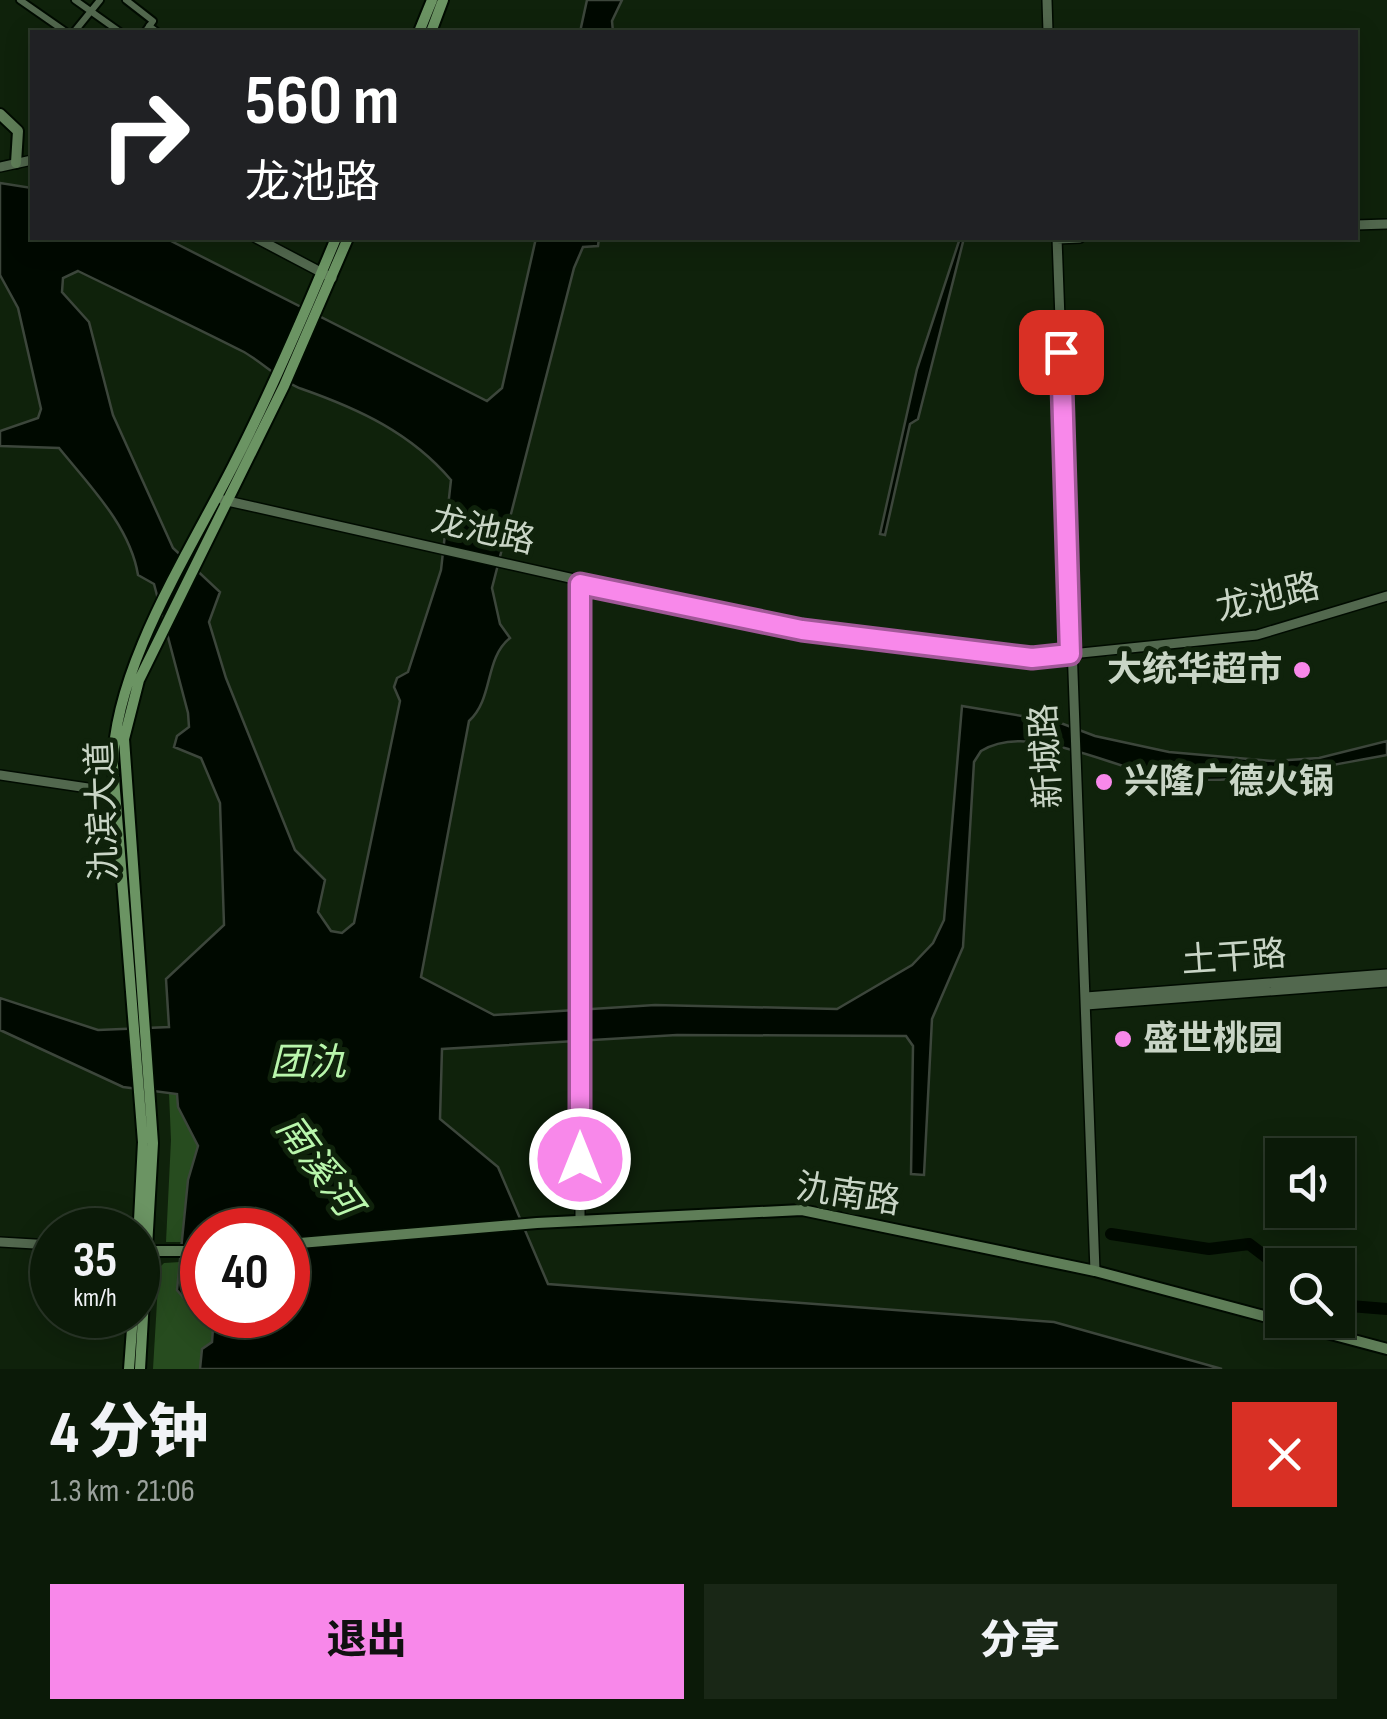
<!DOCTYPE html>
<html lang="zh">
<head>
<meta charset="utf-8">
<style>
  :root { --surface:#0b1a08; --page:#192716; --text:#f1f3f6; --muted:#9aa19c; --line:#2b3829; --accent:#f888ea }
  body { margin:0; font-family:"Sofia Sans Condensed","Noto Sans SC",sans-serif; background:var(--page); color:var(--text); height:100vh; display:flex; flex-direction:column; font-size:38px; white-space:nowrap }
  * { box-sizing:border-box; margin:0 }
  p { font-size:32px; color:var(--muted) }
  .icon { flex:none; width:55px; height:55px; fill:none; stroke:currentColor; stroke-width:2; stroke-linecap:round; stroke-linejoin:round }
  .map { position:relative; height:1369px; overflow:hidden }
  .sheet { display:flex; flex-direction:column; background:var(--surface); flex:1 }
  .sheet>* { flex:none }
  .top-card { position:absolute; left:30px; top:30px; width:1328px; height:210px; border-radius:0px; box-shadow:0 5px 25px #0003,0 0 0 2px var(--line); background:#202124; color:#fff; overflow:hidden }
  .fabs { position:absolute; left:1265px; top:1138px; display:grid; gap:20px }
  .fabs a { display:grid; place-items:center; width:90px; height:90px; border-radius:0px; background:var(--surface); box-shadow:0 5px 25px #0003,0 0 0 2px var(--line); font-size:50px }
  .speed { position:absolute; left:30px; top:1208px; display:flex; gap:20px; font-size:50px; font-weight:700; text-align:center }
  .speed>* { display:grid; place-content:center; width:130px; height:130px; border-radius:50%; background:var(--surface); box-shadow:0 5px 25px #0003,0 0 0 2px var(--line); line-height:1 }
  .speed small { font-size:25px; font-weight:400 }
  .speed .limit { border:15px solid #d22; background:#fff; color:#111 }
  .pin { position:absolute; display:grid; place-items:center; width:85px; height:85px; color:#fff; margin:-42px; border-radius:20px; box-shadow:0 5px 15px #0006 }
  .me { position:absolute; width:110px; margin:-55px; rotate:0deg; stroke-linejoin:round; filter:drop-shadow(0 0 8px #0008) }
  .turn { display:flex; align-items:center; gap:35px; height:210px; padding:0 50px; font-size:45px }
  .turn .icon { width:130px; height:130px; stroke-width:2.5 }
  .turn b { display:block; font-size:70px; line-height:85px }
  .round { display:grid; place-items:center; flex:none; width:105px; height:105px; border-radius:0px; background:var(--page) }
  .overview { display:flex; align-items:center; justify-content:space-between; height:170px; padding:0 50px }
  h1 { font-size:60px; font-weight:800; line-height:75px }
  .button { display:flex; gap:20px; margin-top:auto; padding:20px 50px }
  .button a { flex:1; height:115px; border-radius:0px; background:var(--accent); color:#111; font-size:40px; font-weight:800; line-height:115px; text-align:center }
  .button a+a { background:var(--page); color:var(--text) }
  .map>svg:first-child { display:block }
</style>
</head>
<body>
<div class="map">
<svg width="1387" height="1369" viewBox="0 0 1387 1369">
  <rect width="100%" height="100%" fill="#0f220b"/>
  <path fill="#274c1f" d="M169,1093L177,1094L178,1107L198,1146L188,1180L182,1242H166L171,1140Z
    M180,1262L177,1290L187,1302L202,1306V1315H213L212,1342L202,1350L200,1369H153L159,1268L164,1263Z"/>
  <path fill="#000900" stroke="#3c463b" stroke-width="2.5" fill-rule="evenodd" d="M587,0H622L612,21L613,32H580Z
    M0,183L32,188V238H165L487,401L502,388L536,238H599L598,246L583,247L574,268L492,588L500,624L510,638C484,659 494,698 469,721L421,977L494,1015L655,1005L837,1009L912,965L933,943L944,920L962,706L1058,722L1095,736L1169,752L1273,761L1319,758L1387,741V755C1319,767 1242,786 1173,778C1116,772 1032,720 981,751L974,762L963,947L932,1019L924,1175L911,1174L913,1046L906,1036L677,1035L442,1049L440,1119L498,1167L548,1284L1054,1322L1222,1369H200L202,1349L212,1342L214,1315H288V1230H202V1306L187,1302L177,1290L188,1180L198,1146L178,1107L177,1094L123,1087L0,1030V998L98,1030L169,1027L166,979L224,925L220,803L201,758L174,747L177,736L189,727L188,713L154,584L138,575C130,526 89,485 59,448L0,446V431L38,418L41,409L18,308L0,275ZM78,271C133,298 189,324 244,352C263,363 282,382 302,389C359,409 411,433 451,480L441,570L408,672L397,678L394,687L400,701L354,923L342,933L331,931L318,912L325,880L295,850L226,678L209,622L220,592L173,548L113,415L89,322L62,292L63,278Z
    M960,238H964L918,419L910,424L885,535L880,534L917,369Z"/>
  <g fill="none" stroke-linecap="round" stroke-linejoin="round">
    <path stroke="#000900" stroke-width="12" d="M1111,1234L1209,1249L1249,1244L1282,1269
      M1338,1305L1387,1309"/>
    <g stroke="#000b00" stroke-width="10">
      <path id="minor" d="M20,0L66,32
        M75,0L120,32
        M126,0L153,21L145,32
        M149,26L157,32
        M74,32L100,0"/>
    </g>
    <g stroke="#000b00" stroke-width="12">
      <path id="tertiary" d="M1047,0L1048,32
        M0,167L32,160
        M1355,225L1387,224
        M256,238L332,278
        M1057,238L1095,1271
        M1057,239L1080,238
        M223,500L801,630L1032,658L1257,635L1387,596
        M580,584V1221
        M0,775L115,792
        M1086,997L1387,974
        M1086,1005L1387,982
        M0,1242L52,1245"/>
    </g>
    <g stroke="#000b00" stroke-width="14">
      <path id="secondary" d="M0,114L18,131L16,163
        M288,1244L537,1223L802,1210L1095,1271L1387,1349
        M138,1251H202"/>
    </g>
    <g stroke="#000b00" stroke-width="14">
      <path id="primary" d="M419,32L432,0
        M431,32L443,0
        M138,1240L143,1142L113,766C113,669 189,553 233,466C271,392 304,315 336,238
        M129,1369L133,1315
        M140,1369L153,1143L124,739L139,680L284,386L348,238"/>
    </g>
    <use href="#minor" stroke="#52684e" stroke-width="6"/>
    <use href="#tertiary" stroke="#52684e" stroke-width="9"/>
    <use href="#secondary" stroke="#5f7e58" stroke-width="10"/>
    <use href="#primary" stroke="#6b9463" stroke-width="10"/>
  </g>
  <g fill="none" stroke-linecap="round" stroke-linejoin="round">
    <g stroke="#a15898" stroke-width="25">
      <path id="route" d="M580,1159V584L802,630L1032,658L1070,654L1061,352"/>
    </g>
    <use href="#route" stroke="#f888ea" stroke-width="18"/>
  </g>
  <g fill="#f888ea" stroke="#0f220b" stroke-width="4">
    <circle cx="1302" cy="670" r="10"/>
    <circle cx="1104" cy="782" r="10"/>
    <circle cx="1123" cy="1039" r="10"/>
  </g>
  <g text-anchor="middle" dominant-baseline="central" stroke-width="10" stroke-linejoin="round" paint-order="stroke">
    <g font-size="35" fill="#c9d5c6" stroke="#0f220b">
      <text transform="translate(483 531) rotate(13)">龙池路</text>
      <text transform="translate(1268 598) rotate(-13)">龙池路</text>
      <text transform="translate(1047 756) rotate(-93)">新城路</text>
      <text transform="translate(103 811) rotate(-92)">氿滨大道</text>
      <text transform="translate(1234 958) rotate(-4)">土干路</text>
      <text transform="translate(848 1195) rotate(9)">氿南路</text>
    </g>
    <g font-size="35" font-weight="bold" fill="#c9d5c6" stroke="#0f220b" text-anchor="start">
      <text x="1282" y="670" text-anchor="end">大统华超市</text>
      <text x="1124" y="782">兴隆广德火锅</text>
      <text x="1143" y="1039">盛世桃园</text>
    </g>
    <g font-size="38" font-style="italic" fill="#b9f6ac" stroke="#0f220b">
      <text x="308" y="1063">团氿</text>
      <text transform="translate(318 1166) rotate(54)">南溪河</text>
    </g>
  </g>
</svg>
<div class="fabs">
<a><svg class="icon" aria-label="sound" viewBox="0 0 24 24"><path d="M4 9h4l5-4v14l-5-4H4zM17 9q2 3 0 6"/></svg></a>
<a><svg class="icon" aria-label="search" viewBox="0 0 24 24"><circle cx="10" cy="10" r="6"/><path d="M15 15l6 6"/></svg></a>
</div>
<div class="speed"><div>35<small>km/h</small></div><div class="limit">40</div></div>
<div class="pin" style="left:1061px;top:352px;background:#d93025"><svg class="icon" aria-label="arrive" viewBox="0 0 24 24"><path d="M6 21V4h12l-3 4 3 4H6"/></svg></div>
<svg class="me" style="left:580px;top:1159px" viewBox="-20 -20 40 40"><circle r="17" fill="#f888ea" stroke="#fff" stroke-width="3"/><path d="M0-11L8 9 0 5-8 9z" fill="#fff"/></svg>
<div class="top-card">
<div class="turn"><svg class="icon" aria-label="right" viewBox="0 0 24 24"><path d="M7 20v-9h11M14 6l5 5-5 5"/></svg><div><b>560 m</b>龙池路</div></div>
</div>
</div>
<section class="sheet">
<div class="overview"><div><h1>4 分钟</h1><p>1.3 km · 21:06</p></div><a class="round" style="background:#d93025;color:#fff"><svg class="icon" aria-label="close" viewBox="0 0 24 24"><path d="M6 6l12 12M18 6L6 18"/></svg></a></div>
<div class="button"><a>退出</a><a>分享</a></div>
</section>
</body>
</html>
